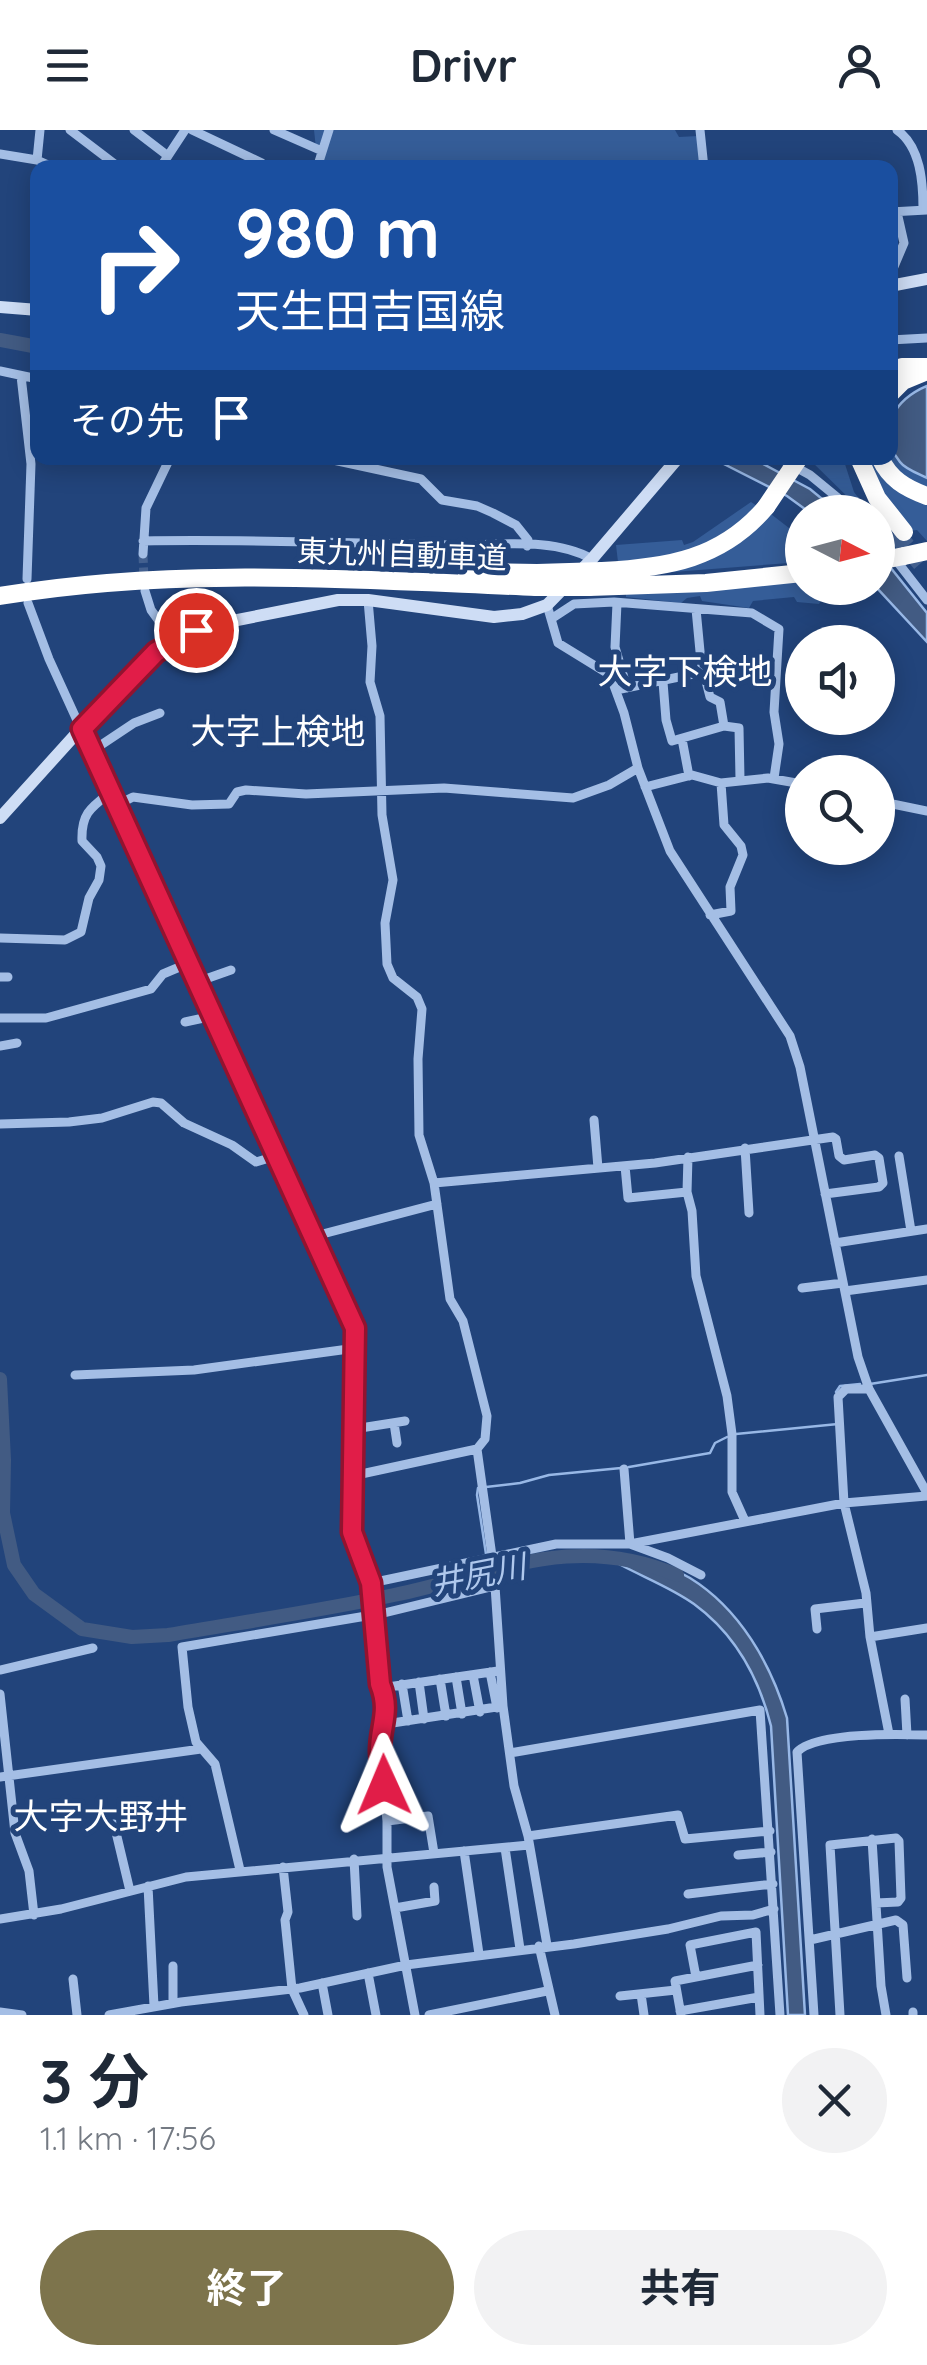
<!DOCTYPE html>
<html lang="ja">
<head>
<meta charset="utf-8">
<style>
  :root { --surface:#fff; --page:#f2f2f3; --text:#1f2937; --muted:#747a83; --accent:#7d744c }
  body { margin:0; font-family:Quicksand,"Noto Sans JP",sans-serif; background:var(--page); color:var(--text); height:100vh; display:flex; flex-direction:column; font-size:38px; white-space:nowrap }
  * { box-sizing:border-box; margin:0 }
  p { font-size:32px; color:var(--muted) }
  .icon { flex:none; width:55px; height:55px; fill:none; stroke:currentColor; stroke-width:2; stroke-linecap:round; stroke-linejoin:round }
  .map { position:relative; height:1885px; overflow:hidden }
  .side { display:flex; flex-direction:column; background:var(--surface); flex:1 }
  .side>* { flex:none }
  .banner { position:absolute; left:30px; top:30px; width:868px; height:305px; border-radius:20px; box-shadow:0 5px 25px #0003; background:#1a4fa0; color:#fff; overflow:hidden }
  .needle { width:65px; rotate:96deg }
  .tools { position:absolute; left:785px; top:365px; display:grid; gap:20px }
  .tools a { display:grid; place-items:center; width:110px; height:110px; border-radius:50%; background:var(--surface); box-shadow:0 5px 25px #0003; font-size:50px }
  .pin { position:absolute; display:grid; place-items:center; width:85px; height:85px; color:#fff; margin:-42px; border:5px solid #fff; border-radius:50%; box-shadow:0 2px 10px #0007 }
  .me { position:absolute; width:110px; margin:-55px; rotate:359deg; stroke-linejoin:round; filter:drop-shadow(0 0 8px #0008) }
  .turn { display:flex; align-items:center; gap:35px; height:210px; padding:0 40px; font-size:45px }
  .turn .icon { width:130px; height:130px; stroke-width:2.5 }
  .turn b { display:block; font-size:70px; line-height:85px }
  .then { display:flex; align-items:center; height:95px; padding:0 40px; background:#0003; gap:20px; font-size:38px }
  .round { display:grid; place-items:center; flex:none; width:105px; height:105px; border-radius:52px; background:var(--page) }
  .headline { display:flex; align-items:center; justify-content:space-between; height:170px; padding:0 40px }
  h1 { font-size:60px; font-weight:700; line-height:75px }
  .action { display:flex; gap:20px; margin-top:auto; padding:20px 40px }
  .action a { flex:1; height:115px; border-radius:60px; background:var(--accent); color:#fff; font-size:40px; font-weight:700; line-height:115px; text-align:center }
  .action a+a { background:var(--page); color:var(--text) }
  header { display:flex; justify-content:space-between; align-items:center; height:130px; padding:0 40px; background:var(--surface); font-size:45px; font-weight:700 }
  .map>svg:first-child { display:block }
</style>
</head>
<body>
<header><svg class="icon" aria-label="menu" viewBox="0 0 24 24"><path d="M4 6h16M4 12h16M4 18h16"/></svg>Drivr<svg class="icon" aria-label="person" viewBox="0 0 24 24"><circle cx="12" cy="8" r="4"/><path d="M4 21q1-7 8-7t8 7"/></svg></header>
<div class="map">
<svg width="927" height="1885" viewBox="0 0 927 1885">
  <rect width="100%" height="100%" fill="#22447b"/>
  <path fill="#355d98" d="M314,0H675L679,7L698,6L705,37H318Z
    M890,309L900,333L927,348V359L901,347L888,328Z
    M808,328H843L854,362L869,382H863Z
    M865,328H874L927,372V411L917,400L909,401L885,370Z
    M751,372L757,376L753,381C704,420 681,428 618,432L616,415L682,410L684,415L693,412Z
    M767,381L802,408V432L634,445L694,433Z
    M802,450V458H829L819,474L797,472L794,467L753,471L749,478L702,471L700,466L687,468L681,473L626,467V461Z"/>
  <path fill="#425b83" stroke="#98b8e6" stroke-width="2.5" d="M927,256V348C919,344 905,339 900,332C874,300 896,269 927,256Z
    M712,328H752L810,359L838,382H809L787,366Z
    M878,422L927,483V512L877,458Z
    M614,1425C637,1432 670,1436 690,1448C740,1479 771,1534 787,1588L805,1885H788L771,1596C759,1548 735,1504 694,1474C672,1458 643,1447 619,1434Z"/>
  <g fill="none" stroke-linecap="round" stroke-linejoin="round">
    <path stroke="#98b8e6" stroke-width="2.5" d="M870,1254L927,1245
      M836,1262L840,1256L860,1254
      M736,1304L838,1294
      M629,1337L710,1323L715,1313L727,1307
      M486,1357L520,1353L549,1345L621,1338
      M478,1358L477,1365L486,1424
      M487,1432L490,1441"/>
    <path stroke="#425b83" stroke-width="14" d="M0,210L38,217
      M0,1249L4,1330L3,1383L14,1435L34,1464L82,1499L132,1507L168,1505C243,1492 319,1481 394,1465C497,1444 571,1401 677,1445"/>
    <path stroke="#43608f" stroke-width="9" stroke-dasharray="9 4.5" stroke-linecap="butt" d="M143,424L144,451"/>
    <path stroke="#43608f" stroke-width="18" stroke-dasharray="18 9" stroke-linecap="butt" d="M895,403L921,433"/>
    <path stroke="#a4bee5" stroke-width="9" d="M70,0L120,38
      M134,0L168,26
      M192,0L262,33V38
      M274,0L322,21
      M700,0L704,38
      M897,0C921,17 923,53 923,79
      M0,24L37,30L55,38
      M37,30L40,0
      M160,38L185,0
      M317,38L329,0
      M890,82L927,80
      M890,146L904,113L897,82
      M890,210L927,208
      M0,241L38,249
      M21,246L31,334L27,449
      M324,328L421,349L442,370L477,376L493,383L516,395L528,410L527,416
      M779,328L810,345L855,382
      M878,407L927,470
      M143,411C246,409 347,413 449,415C494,416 552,406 592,429
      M143,424L146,378L170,328
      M145,461L151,480L173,510
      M368,470L372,516L370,552L380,586L382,685L393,750L385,793L387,834L393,848L417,867L422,879L418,929L419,1005L434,1053L450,1169L463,1191L487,1286L485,1309L477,1319L492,1426
      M28,473L49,529L355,1199L352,1402L372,1458L386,1590L380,1618L387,1691V1737L415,1885
      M617,473L615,517L627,558
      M547,475L558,513L610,545L624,583L638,638L670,721L790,906L800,937L858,1227L869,1259L927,1363
      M696,479L701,532L710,567L720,572L724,596
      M551,489L574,474L614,472L752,483L779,499L774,582L779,614L774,648
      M663,552L666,590L672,611L724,596L739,598L740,649
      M616,560L703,542
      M682,609L689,646
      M92,621L134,593L160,583
      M645,657L692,645L721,653L768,648L802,654
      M878,671L927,681
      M117,675L133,667L192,675L229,674L237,662L246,660L306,664L444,658L573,668L609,655L638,638
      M710,785L731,781L730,757L743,725L741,716L724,695L721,653
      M0,808L65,810L81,802L89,768L99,750L101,736L97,727L82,711C81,684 90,678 111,662
      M0,847H8
      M197,852L231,840
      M0,888H46L151,859L163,844L189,833
      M185,892L213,886
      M0,916L17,913
      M594,990L598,1038
      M0,994L69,992L102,988L153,972L161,973L184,993L232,1015L256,1032L276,1026
      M745,1018L749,1083
      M899,1026L911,1101
      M688,1027L687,1062L692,1081L696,1146L727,1266L732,1304V1362L745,1391
      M625,1036L628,1068L687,1062
      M434,1053L655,1033L833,1007L836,1009L839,1026L844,1030L875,1025L879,1028L883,1053L879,1057L825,1064
      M315,1106L437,1074
      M835,1113L927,1099
      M802,1158L843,1153
      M845,1161L927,1150
      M75,1245L194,1240L356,1218
      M869,1259H846L838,1267L844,1373L866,1463L870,1507L889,1604
      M394,1293L397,1313
      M354,1299L405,1291
      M624,1339L630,1414L668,1428L701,1445
      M352,1346L477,1319
      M371,1453L556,1414H630L844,1373L927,1366
      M817,1499L815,1479L865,1473
      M870,1507L927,1498
      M0,1540L93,1518
      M490,1542L497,1578
      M473,1545L480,1582
      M456,1547L462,1584
      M440,1549L446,1586
      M419,1552L424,1589
      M402,1554L408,1591
      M381,1558L498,1541
      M0,1564L15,1703L29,1741L34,1785
      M905,1569L907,1605
      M386,1594L503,1576
      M510,1623L760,1580L780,1885
      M0,1647L201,1619
      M387,1691L428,1686L434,1723
      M114,1694L130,1761
      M528,1706L678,1685L685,1709L770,1701
      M872,1709L881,1856L886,1885
      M505,1718L520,1819
      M464,1721L479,1824
      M738,1725L771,1722
      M354,1729L357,1786
      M283,1737L288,1782L285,1790L292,1859L304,1885
      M240,1740L215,1634L196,1612L188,1577L182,1517L384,1483L495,1456L503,1576L514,1656L528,1706L547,1815
      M148,1756L154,1876
      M688,1764L773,1754
      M395,1778L435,1771L434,1757
      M0,1789L61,1779L186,1747L529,1715
      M810,1810L896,1790L903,1795L907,1848
      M539,1816L555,1885
      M173,1836V1873
      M368,1843L376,1885
      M696,1847L690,1815L756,1802L760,1885
      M73,1849L77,1885
      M322,1853L328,1885
      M641,1864L644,1885
      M620,1866L676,1860
      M680,1881L759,1867
      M0,1882L22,1885
      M913,1882V1885
      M109,1885L181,1872L300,1858L406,1835L574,1814L668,1799L721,1786L753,1785L774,1779
      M429,1885L547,1861
      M681,1885L675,1851L758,1835
      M814,1885L797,1622C816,1602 899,1604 927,1605
      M840,1885L830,1715L896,1708L899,1711L901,1768L898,1772L876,1773"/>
    <path stroke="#ceddf5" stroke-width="12" d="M890,156L927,149
      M0,177L38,180
      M0,688L122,553L173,510L212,495L338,470H368L494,487L522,484L547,475L592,429L678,328"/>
    <path stroke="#fff" stroke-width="18" d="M890,242L902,237H927
      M890,264L903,251L927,241
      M859,328L877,368L904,402
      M880,328C890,349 905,358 927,366
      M904,426L927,421
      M602,441C667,438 722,429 766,377
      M467,442L537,443
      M589,457L706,453L802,443
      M0,466C178,436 357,450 536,457"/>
    <path stroke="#fff" stroke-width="18" d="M766,377L799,328
      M878,431L904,426
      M537,443L602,441
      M536,457H589"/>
  </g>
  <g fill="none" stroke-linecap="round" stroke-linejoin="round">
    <g stroke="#92132f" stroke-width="25">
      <path id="route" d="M196,500L156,522L82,599L355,1198L352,1402L371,1453L380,1554C391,1582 380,1595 380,1621C380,1632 383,1644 384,1655"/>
    </g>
    <use href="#route" stroke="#e11d48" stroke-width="18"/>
  </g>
  <g text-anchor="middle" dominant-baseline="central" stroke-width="10" stroke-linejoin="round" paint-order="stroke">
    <g font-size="30" fill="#fff" stroke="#22447b">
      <text transform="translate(402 424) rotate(2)">東九州自動車道</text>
    </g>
    <g font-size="32" font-style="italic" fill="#afc8ed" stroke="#22447b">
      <text transform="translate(478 1444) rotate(-11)">井尻川</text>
    </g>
    <g font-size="35" fill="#fff" stroke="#22447b">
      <text x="685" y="541">大字下検地</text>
      <text x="278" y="601">大字上検地</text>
      <text x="101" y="1686">大字大野井</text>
    </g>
  </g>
</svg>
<div class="tools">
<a><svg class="needle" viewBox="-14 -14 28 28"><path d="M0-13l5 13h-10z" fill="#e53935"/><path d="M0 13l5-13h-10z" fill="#747a83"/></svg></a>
<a><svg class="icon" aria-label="sound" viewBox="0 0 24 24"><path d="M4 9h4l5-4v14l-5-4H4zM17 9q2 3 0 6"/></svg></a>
<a><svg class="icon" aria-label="search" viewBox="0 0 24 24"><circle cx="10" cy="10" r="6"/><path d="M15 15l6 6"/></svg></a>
</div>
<div class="pin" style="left:196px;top:500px;background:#d93025"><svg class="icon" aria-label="arrive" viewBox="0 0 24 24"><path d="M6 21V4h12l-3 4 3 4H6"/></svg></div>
<svg class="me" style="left:384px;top:1655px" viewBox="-20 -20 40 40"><path d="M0-17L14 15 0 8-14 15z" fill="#e11d48" stroke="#fff" stroke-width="4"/></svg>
<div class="banner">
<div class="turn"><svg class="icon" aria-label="right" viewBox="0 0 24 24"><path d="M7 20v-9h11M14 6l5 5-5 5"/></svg><div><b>980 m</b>天生田吉国線</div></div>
<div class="then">その先<svg class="icon" aria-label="arrive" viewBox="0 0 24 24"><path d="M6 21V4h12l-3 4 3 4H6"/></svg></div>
</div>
</div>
<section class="side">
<div class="headline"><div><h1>3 分</h1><p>1.1 km · 17:56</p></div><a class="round"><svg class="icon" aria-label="close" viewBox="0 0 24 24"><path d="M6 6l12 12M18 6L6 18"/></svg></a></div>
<div class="action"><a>終了</a><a>共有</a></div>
</section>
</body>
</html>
